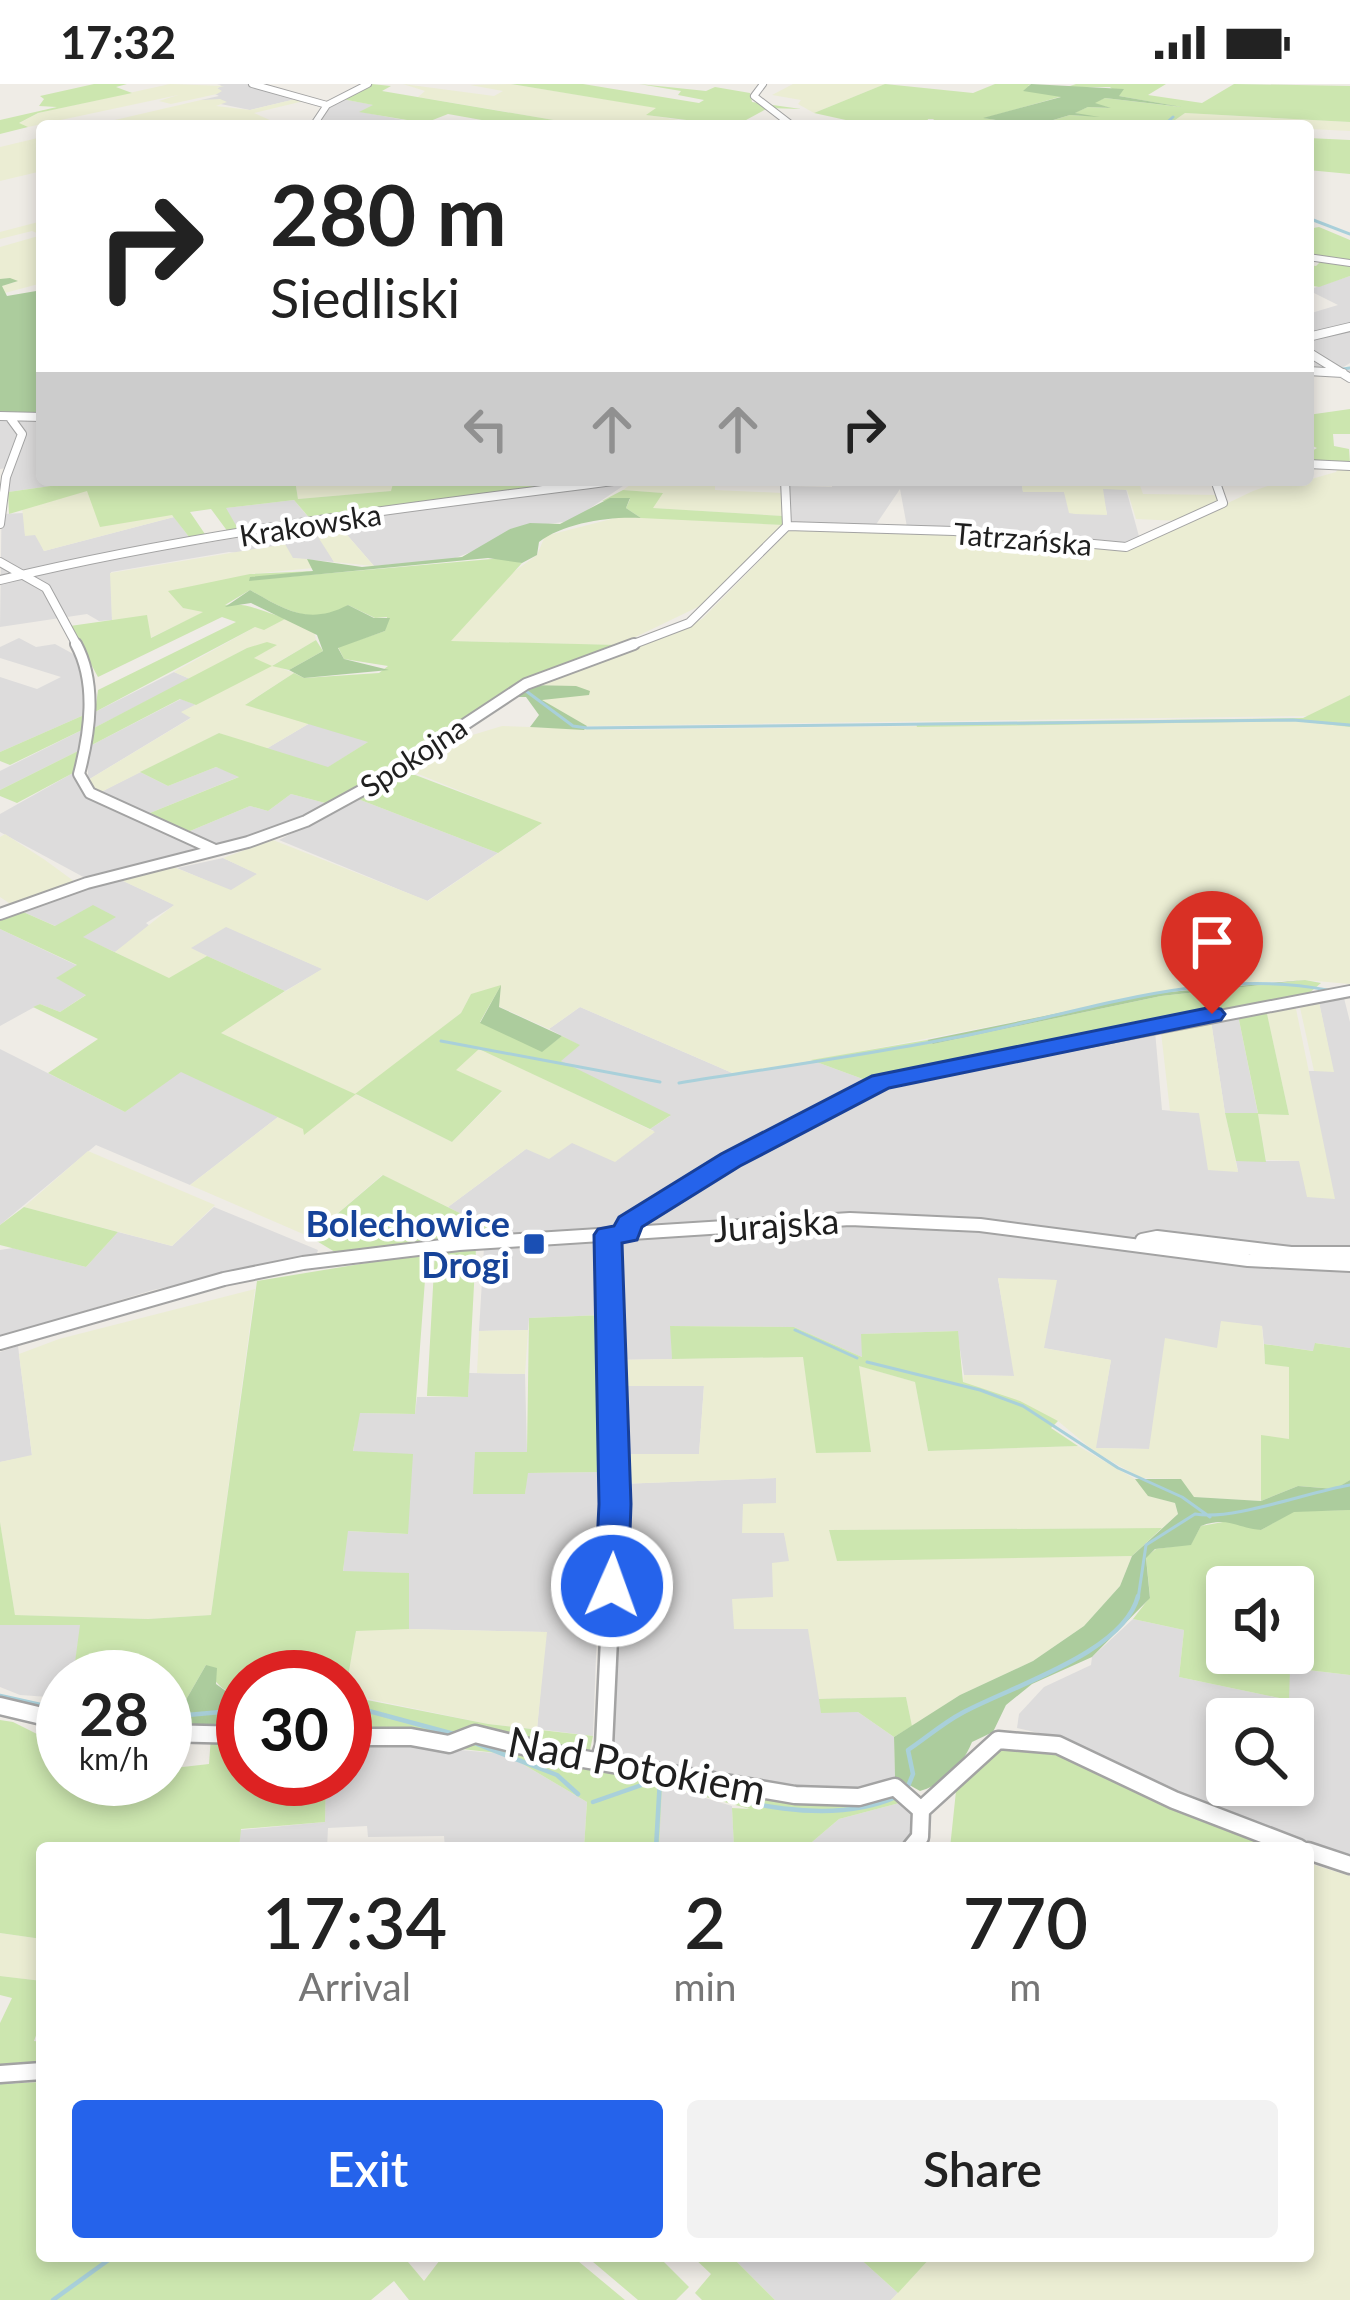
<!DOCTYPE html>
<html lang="en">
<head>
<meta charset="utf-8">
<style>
  :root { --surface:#fff; --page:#f2f2f2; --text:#222; --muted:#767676; --accent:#2563eb }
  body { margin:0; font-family:Lato,sans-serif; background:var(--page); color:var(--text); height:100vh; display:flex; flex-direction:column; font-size:45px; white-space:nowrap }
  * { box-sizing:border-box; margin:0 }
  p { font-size:39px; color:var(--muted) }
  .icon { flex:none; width:66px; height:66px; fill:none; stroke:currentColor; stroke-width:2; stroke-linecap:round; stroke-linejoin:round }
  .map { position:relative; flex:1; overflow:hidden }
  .drawer { position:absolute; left:36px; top:1758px; width:1278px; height:420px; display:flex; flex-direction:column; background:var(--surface); border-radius:12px; box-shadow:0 6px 18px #0003 }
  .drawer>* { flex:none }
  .banner { position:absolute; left:36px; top:36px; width:1278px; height:366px; border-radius:12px; box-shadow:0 6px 18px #0003; background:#fff; color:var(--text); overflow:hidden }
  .controls { position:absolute; left:1206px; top:1482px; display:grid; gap:24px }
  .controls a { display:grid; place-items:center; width:108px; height:108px; border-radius:12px; background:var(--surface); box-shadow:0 6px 18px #0003; font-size:60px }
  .speed { position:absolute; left:36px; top:1566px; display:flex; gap:24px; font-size:60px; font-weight:700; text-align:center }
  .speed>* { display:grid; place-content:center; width:156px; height:156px; border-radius:50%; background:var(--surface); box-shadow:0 6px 18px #0003; line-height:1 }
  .speed small { font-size:30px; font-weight:400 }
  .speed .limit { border:18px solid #d22; background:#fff; color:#111 }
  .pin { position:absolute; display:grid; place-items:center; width:102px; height:102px; color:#fff; margin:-123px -51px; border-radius:50% 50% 50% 0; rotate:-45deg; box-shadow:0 0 12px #0007 }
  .pin .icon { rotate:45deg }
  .me { position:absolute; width:132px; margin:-66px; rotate:2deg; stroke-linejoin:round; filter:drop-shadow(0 0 9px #0008) }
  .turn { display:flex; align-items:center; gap:42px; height:252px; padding:0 36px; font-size:54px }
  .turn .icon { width:156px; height:156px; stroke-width:2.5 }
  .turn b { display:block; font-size:84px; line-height:102px }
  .lanes { display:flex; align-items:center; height:114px; padding:0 36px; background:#0003; justify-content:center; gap:60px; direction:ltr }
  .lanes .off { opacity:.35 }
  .eta { display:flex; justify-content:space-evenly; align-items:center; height:204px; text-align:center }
  .eta b { font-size:72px; font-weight:600; line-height:84px }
  .action { display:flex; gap:24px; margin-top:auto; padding:24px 36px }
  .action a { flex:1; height:138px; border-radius:12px; background:var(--accent); color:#fff; font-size:48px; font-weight:600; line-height:138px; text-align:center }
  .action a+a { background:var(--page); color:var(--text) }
  .status { display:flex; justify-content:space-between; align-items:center; height:84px; padding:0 60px; background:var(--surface); direction:ltr }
  .status svg { height:33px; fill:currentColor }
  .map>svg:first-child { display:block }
</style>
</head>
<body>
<div class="status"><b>17:32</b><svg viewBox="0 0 49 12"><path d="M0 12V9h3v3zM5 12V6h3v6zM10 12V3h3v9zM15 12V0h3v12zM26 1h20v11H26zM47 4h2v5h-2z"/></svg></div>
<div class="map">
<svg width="1350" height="2216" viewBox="0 0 1350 2216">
  <rect width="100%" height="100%" fill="#efece6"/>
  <path fill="#dddcdc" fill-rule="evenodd" d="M217,0H248L300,14L250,26L201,16L219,12L213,9L221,1Z
    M342,15L374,21L362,28L404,36L381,41L317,42L330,21Z
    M1350,192V279L1342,284L1350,286V296L1333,284L1308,282V230L1338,221L1308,206Z
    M0,334H42V396H93L8,408L7,384L0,385Z
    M832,396H1021L1023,408H1064L1075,429L1107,430L1101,405H1126L1140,456L1129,462L998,446L907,443L900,405L875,442L791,440L788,402L832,403Z
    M2,398V430L24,429L25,451L36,450L44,467L174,433L195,461L241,453L225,424L294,416L315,441L334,478L229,468L111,488L112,536L99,537L87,530L0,543Z
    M620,398L626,400L571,437L510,445L491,460L453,475L374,482L335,437Z
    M19,554L36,563L55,560L77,572L87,608L84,631L0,668V593L37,605L61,593L0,574V563Z
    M174,588L190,595L92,645L95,628Z
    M181,615L196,621L182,628L192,633L88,696V663Z
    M310,639L370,657L327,684L266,665Z
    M84,645L80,666L0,706V687Z
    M216,683L241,692L145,731L99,709L140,688L168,702Z
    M73,689L95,717L200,761L199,766L89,796L0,748V730Z
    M291,710L329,720L290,741L223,762L210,760L190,747L250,722L268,727Z
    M358,715L498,769L427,817L279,756Z
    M223,774L258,790L231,807L177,784Z
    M119,795L175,821L146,839L151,843L115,868L21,827Z
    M226,842L254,855L323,885L285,907L189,864Z
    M0,845L78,882L58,893L87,910L60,928L40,920L0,942Z
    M1344,914L1350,938V1264L1316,1259L1314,1267L1264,1260L1262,1242L1221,1238L1218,1264L1150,1365L1095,1364L1111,1276L1043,1264L1056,1196L998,1195L1015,1292L964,1291L957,1247L862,1250V1273L794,1243L671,1242L672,1275L614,1276L609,1159L827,1029L870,1008L913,997L1155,947L1162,1026L1199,1029L1238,1087L1236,1077H1299L1334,1115L1308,987H1333L1319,918Z
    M580,923L737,991L811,976L871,998L602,1146L502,1152L448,1123L526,1065L654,1047L650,1045L670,1032L560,977L579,961L549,945Z
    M1238,931L1258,1030L1225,1029L1211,937Z
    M0,965L125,1028L181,987L278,1033L190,1101L96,1061L0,1141Z
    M214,1123L318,1166L316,1172L153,1206L0,1253V1166L13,1164L86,1183L118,1148L172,1162Z
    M598,1157L603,1231L529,1234L528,1246L479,1247L484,1163Z
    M18,1262L32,1372L0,1378V1268Z
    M469,1289L525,1290L527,1368L474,1410H525L527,1389L603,1388L593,1652L537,1645L546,1548L409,1545L408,1489L343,1488L347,1447L407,1450L353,1368L359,1329L415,1330L417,1313H468Z
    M704,1301L699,1371L619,1370L616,1302Z
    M776,1394V1419L743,1449H784L809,1545L858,1628L894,1653L895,1693L870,1709L764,1702L607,1669L619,1400Z
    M1133,1535L1184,1546L1179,1593L1288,1616L1289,1584L1350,1591V1776L1159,1700L1056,1653L1017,1644L1019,1630L1044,1603L1091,1581L1092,1573ZM1227,1635H1293V1701H1227Z
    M0,1541H81L73,1593H63V1614L20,1611L0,1603Z
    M345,1656L506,1670L587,1718L584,1764H445L444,1752L368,1753L367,1742L328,1744L327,1764H239L240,1746L325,1738L326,1695H345Z
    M661,1701L732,1722L734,1764H659Z
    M903,1718L916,1733L911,1755L900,1764H805L839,1735Z
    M731,2172H857L898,2209L891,2216H775Z"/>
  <path fill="#ebedd3" d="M170,0L224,2L217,4L222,7L217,10L171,20L159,17L178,11L28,43L18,40L38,29Z
    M403,0L494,12L503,7L470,1L511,0L659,24L648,31L716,42H589L418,13L425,7Z
    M793,0H885L814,29L798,20L801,16L772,11Z
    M300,14L308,16L254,29L272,37L251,42H89L201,16L220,15L227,18L216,22L250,26Z
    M1185,29L1350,38V47L1170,38Z
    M42,53V87L0,97V63Z
    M42,137V199L5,209L1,202L15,198L0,195V163L42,151L32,147L0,155V148Z
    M1339,383H1350V611L1310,632L587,642L541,616L555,612L562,602L529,601L674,550L702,535L793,443L925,446L1132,465L1253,407L1279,398L1308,396L1336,388Z
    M295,396H394L392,407L298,415Z
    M637,396H752L715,398V406L782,409L783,432L652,424L662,409L623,406Z
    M1021,396H1138L1143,410L1220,411L1222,417L1180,437L1136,435L1127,406L1103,405L1107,431L1075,430L1069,429L1064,408H1023Z
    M87,406L172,431L174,433L44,467L35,451L25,452L22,423Z
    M623,432L783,441L702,521L619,561L449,557L512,489L537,471L545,452Z
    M335,437L374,482L334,478L311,442Z
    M285,460L293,474L307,475L313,484L251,490L172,510L183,524L206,527L150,554L147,532L112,536L110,489Z
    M287,534L314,547L316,556L273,581L294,589L246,620L310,639L266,665L219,649L99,709L88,696L191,634L181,628L270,582L253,574L276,561L247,564L190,595L174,588L255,543L264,545Z
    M1299,637L1350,643V900L1305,896L1206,901L737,991L580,923L549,945L471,910L461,929L357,1011L452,1058L502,1008L455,986L479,964L655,1048L615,1078L572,1059L549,1075L526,1065L448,1123L382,1091L310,1153L190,1101L278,1033L304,1045L354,1010L219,948L322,885L226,843L191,864L207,872L169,895L115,868L174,821L119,795L171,782L231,806L257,790L223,774L273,756L428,817L541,740L406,685L456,656L502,642L618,646Z
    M5,750L45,776L75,798L12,821L0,813V753Z
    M1319,918L1334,988L1314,987L1299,919Z
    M1295,920L1335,1115L1307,1113L1299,1077L1266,1076L1258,1030L1289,1031L1266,925Z
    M1211,937L1225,1029L1238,1088L1208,1086L1199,1029L1170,1027L1161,948Z
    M88,1067L215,1121L172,1162L24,1123Z
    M998,1194L1057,1196L1044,1264L1111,1276L1096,1364L1149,1365L1165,1254L1217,1264L1221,1237L1262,1242L1265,1279L1289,1283V1355L1261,1352V1417L1193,1413L1181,1395L1141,1394L1095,1368L1058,1337L963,1298L964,1291L1014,1292Z
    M255,1205L211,1531L148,1535L15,1531L0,1438V1378L32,1371L19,1270L59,1255Z
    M528,1246L525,1290L477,1289L479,1247Z
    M803,1273L817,1369L870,1368L857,1281L915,1298L928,1367L1078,1362L1135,1395L1149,1412L1175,1419L1178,1430L1162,1444L829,1446L837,1476L1132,1472L1120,1502L1084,1542L1033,1577L960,1611L912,1642L906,1613L819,1615L808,1545H734L732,1515L773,1513L772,1479L789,1477L784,1449H742L743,1420L776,1419V1394L619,1400V1370H699L704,1302H616L614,1276Z
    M409,1545L547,1548L537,1645L488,1640L345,1610L356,1546Z
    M1308,1779L1350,1792V2216H891L932,2172H1308Z
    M0,1849L42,1855V1897L0,1892Z"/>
  <path fill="#cce6af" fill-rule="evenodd" d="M94,0H127L116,3L132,9L38,29L19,39L28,43L0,50V36L57,23L39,22L44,15L40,12Z
    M371,0L391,2L382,7L589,42H516L448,30L425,39L359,28L373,21L342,15Z
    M511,0H583L699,19L704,16L678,11L681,7L639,0L706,7L715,3L750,9L752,18L801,25L768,24L735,42L646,31L656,24Z
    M885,0L973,9L995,0H1031L1028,2L1063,12L985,34L1025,42H942L933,35H928L926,42H873L814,29Z
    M1076,0H1166L1148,11L1202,19L1234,0L1350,2V38L1185,29L1172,38L1255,42H1033L1070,31L1087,32L1074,29L1088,23L1110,24L1092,19L1105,14L1181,23L1119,12L1110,3H1067Z
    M1308,54L1350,56V90L1308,86Z
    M1319,143L1350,156V192L1319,203L1308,201V181L1316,182L1322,176L1308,173V145Z
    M1350,325V350H1333L1334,362L1349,365L1350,379H1308V369L1317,364L1308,360V331Z
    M93,396H295L298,415L391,407L394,396L570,399L312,437L294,416L226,424L241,450L231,452L211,425L190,428L209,456L193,458L172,431L100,443L87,407L9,430L8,408Z
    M623,406L663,409L653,424L783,432V441L641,434L626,424L630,415L602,417Z
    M503,474L522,479L451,557L619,561L533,593L373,698L329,720L291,710L268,727L250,722L190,747L145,731L239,693L216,683L168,702L140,688L219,649L328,683L368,658L245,621L294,589L304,594L379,589L388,582L344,575L338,563L385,547L387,533L375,534L348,521C315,545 281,524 250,506L225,521C250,518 263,529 287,534L264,546L255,543L95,628L98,606L236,538L222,533L98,593L70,542L147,531L151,554L203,528L183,524L168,507L250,490L314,487L250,496Z
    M316,556L323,567L289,586L272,582L196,621L180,615L88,663L92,645L247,564L267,558L277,561L254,574L272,582Z
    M1350,611V643L1298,637L917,643L916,639L1303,634Z
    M84,631V645L10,681L0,677V668Z
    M78,667L73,689L17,719L0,712V706Z
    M406,685L410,689L542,739L498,769L358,715Z
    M93,821L116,833L83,853L169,894L207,872L285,907L221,949L355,1010L461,929L471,910L501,901L480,938L542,967L562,952L580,961L561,977L671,1031L650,1045L479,965L456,986L502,1007L452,1058L356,1010L304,1051L303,1045L181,988L125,1028L48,989L98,955L33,923L40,920L60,928L86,911L56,894L77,881L0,845V835L21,827L55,842Z
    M1305,896L1321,899L1307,911L901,987L871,998L811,976L927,956L933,960L1161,912Z
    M1266,925L1289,1031L1258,1030L1266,1078L1236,1077L1225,1029H1258L1238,931Z
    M383,1091L500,1149L502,1152L335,1168L310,1153Z
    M24,1123L118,1148L86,1183L0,1161V1141Z
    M476,1164L468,1313L427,1312L435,1167Z
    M427,1169L415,1330L360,1329L353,1367L413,1370L408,1450L348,1447L343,1487L409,1489V1545L356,1547L345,1610V1593H243V1610C222,1610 215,1598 206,1581L172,1640H165V1593H73L80,1541H0V1438L15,1531L148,1535L211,1531L257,1197Z
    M603,1231V1388L528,1389L525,1410H473L475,1368H527L529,1234Z
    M670,1242L794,1243L862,1273L861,1250L958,1247L963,1298L1020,1317L1058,1337L1051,1344L1078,1362L928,1367L915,1298L859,1282L871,1368L816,1369L803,1273L672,1275Z
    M1315,1259L1350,1264V1396L1336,1405L1298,1402L1261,1417V1351L1289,1355V1283L1265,1280L1264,1260L1313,1267Z
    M1350,1426V1591L1290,1584L1289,1616L1179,1593L1184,1546L1133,1535L1150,1513L1146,1473L1156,1465L1191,1460L1201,1442L1234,1436L1261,1446L1294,1427ZM1227,1503H1293V1569H1227Z
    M1162,1444L1132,1472L837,1477L829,1446Z
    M906,1613L912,1642L894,1653L858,1628L821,1629L819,1615Z
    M362,1615L488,1640L593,1652L589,1670L473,1644L431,1653L345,1647Z
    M0,1636L13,1638L63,1663V1695H165V1685L209,1680L211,1652L243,1653V1695H326L325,1738L241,1745L239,1764H42V1855L0,1849Z
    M477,1655L589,1686L826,1720L889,1706L903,1718L839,1735L805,1764H734L732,1724L750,1725L662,1701L659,1764H584L587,1718L506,1670L453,1664Z
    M1021,1659L1048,1663L1283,1764H950L956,1707L952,1702L999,1665Z
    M0,1892L42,1897V1935L34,1957L42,1958V1980L0,1986V1939L12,1914L0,1911Z
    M42,1998V2172H403L424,2197L443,2172H572L625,2216H409L394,2197L371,2216H0V2000Z
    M586,2172H658L689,2203L676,2216H638Z
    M692,2172H731L775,2216H702L695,2209L711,2190Z
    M857,2172H932L898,2209Z"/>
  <path fill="#accc9d" d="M1031,0L1124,5L1119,12L1182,23L1105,14L1095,19L1111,24L1088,23L1075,29L1100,33L1070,31L1033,42L983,34L1061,13L1023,7Z
    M10,194L18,197L2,202L7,212L42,206V331L0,332V195Z
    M610,414H630L626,424L641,434C610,432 563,439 539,458L537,471L522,479L488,474L249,497L250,493L313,487L307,475L362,483L462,473L510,445L530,439L560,440Z
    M250,506C287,527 309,541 348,521L374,534H390L385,547L338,564L344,575L389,586L304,594L289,586L323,567L317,551L251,519L225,523Z
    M529,601L576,602L590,607L589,611L542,616L587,642L584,646L530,643L539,631L526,613H512Z
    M1305,896L1161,912L933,960L927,956L1157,909Z
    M501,901L499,923L562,952L542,968L480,939Z
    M1135,1395H1181L1194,1413L1261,1417L1298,1402L1335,1405L1350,1396V1426L1294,1428L1261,1446C1237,1444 1227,1432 1201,1442L1191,1461L1155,1465L1146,1474L1150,1514L1092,1573L1032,1600L1006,1621L993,1648L972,1658C963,1681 944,1700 920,1707L895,1693L894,1653L960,1611L1033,1577L1084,1542L1120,1502L1132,1472L1178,1430L1175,1419L1148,1412Z
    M206,1581L217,1584L216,1600L230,1610H243V1648L172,1640Z"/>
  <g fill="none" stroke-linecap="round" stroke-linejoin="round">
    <path stroke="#a9d0da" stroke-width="3" d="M1163,42L1173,33
      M1308,134L1350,150
      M1343,285L1350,284
      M526,607L573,642L587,644L1293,636L1350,641
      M441,957L660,998
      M679,999C772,984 866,971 958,953C1078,930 1204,882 1327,906
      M795,1246L857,1274
      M867,1278L980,1306L1023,1322L1118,1384L1182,1413L1210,1433
      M1138,1515L1146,1461L1195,1430C1232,1437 1308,1408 1350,1401"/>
    <path stroke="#a9d0da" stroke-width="4.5" d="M0,1612L63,1626
      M345,1628L365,1626L454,1650
      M165,1633L243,1626
      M472,1658L557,1691L578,1710
      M668,1698C738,1718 829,1744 898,1712
      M906,1707L913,1690L908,1666C926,1654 943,1639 962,1629C1009,1603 1124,1569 1138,1512
      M593,1718L659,1695
      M656,1764L660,1695
      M0,1998L14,1997
      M53,2216L114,2172"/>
    <g stroke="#a3a3a3" stroke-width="8">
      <path id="minor-far4" d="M252,0L327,21
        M763,0L754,12L793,42
        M313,42L327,21L368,0
        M1308,173L1350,179
        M1341,245L1350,243"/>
    </g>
    <g stroke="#a3a3a3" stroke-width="10">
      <path id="minor-far3" d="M1308,253L1350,243
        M1308,268L1350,294
        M1308,287L1343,289
        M0,332L42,333
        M1308,380L1350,382
        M785,396L787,442
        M0,440L6,393L22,350L11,335
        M787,442L954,447L1126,463L1223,419L1215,396
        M0,478L46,504L78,563
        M0,496C204,447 415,422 622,396
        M626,563L689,539L787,442"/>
    </g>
    <g stroke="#a3a3a3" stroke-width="14">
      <path id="minor-far2" d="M76,560C97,599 90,648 79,690L90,709L213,765
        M0,830L87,799L248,758L306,737L379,697L526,600L634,560
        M990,976L1350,907"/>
    </g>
    <g stroke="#a3a3a3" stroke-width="16">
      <path id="minor-far1" d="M627,1149L629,1139L731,1076L882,997L1005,973
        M607,1151L615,1420L611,1515
        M1142,1156L1157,1153L1291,1169H1350
        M0,1259L224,1195L303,1179L459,1160L850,1135L980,1141L1248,1176L1350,1181"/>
    </g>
    <g stroke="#a3a3a3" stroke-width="21">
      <path id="minor" d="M0,1622L63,1637
        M165,1649L243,1651
        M345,1653H411L449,1660L475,1650L560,1671L795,1711L859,1713L895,1703L921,1726
        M599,1678L604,1662L611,1512
        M911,1764L920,1753L921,1726L998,1656L1058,1661L1174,1716L1299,1764
        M1308,1767L1350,1781
        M0,1990L42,1987"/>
    </g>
    <use href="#minor-far4" stroke="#fff" stroke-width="6"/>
    <use href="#minor-far3" stroke="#fff" stroke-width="8"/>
    <use href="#minor-far2" stroke="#fff" stroke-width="10"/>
    <use href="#minor-far1" stroke="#fff" stroke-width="12"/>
    <use href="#minor" stroke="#fff" stroke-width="16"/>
  </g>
  <path fill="#2563eb" stroke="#184099" stroke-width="3" d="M1212,923L1221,925L1225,930L1221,936L889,1004L740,1082L642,1143L637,1156L622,1159L631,1420L628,1502L623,1511H600L595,1502L599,1420L594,1151L598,1145L614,1142L619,1133L721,1070L872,992Z"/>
  <rect fill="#1a4fb4" stroke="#fff" stroke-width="4.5" x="522" y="1148" width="24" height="24" rx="6"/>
  <g text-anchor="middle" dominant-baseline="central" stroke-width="9" stroke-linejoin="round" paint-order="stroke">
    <g font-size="30" fill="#1f1f1f" stroke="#fff">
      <text transform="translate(310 440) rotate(-9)">Krakowska</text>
      <text transform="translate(1023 454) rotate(5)">Tatrzańska</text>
      <text transform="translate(413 672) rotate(-33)">Spokojna</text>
    </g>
    <g font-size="36" font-weight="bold" fill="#164399" stroke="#fff" text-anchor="end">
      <text x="510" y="1139">Bolechowice<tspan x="510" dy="41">Drogi</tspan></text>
    </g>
    <g font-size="36" fill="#1f1f1f" stroke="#fff">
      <text transform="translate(776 1140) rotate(-4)">Jurajska</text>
    </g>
    <g font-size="42" fill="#1f1f1f" stroke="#fff">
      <text transform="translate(637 1681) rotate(11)">Nad Potokiem</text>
    </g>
  </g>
</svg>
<div class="controls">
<a><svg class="icon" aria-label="sound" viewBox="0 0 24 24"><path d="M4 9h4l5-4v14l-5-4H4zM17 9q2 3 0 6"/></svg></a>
<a><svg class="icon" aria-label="search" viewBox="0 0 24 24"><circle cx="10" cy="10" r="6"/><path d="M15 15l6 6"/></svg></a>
</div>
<div class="speed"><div>28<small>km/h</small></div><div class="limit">30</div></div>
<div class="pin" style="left:1212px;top:930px;background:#d93025"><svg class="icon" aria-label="arrive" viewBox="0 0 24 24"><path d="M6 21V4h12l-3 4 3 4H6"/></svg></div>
<svg class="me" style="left:612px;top:1502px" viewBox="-20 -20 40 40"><circle r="17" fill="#2563eb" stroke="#fff" stroke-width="3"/><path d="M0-11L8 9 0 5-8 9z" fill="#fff"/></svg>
<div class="banner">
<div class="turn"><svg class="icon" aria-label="right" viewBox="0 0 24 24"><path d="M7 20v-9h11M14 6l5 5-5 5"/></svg><div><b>280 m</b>Siedliski</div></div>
<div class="lanes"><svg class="icon off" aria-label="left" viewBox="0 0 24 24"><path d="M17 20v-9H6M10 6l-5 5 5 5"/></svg><svg class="icon off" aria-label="ahead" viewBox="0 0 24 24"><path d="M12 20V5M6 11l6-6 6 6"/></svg><svg class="icon off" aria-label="ahead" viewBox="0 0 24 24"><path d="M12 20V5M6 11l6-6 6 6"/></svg><svg class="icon" aria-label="right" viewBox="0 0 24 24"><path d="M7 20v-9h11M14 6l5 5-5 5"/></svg></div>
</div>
<section class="drawer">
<div class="eta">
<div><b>17:34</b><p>Arrival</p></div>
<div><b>2</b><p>min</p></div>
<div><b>770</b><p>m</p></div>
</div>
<div class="action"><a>Exit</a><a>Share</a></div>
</section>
</div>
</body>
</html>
